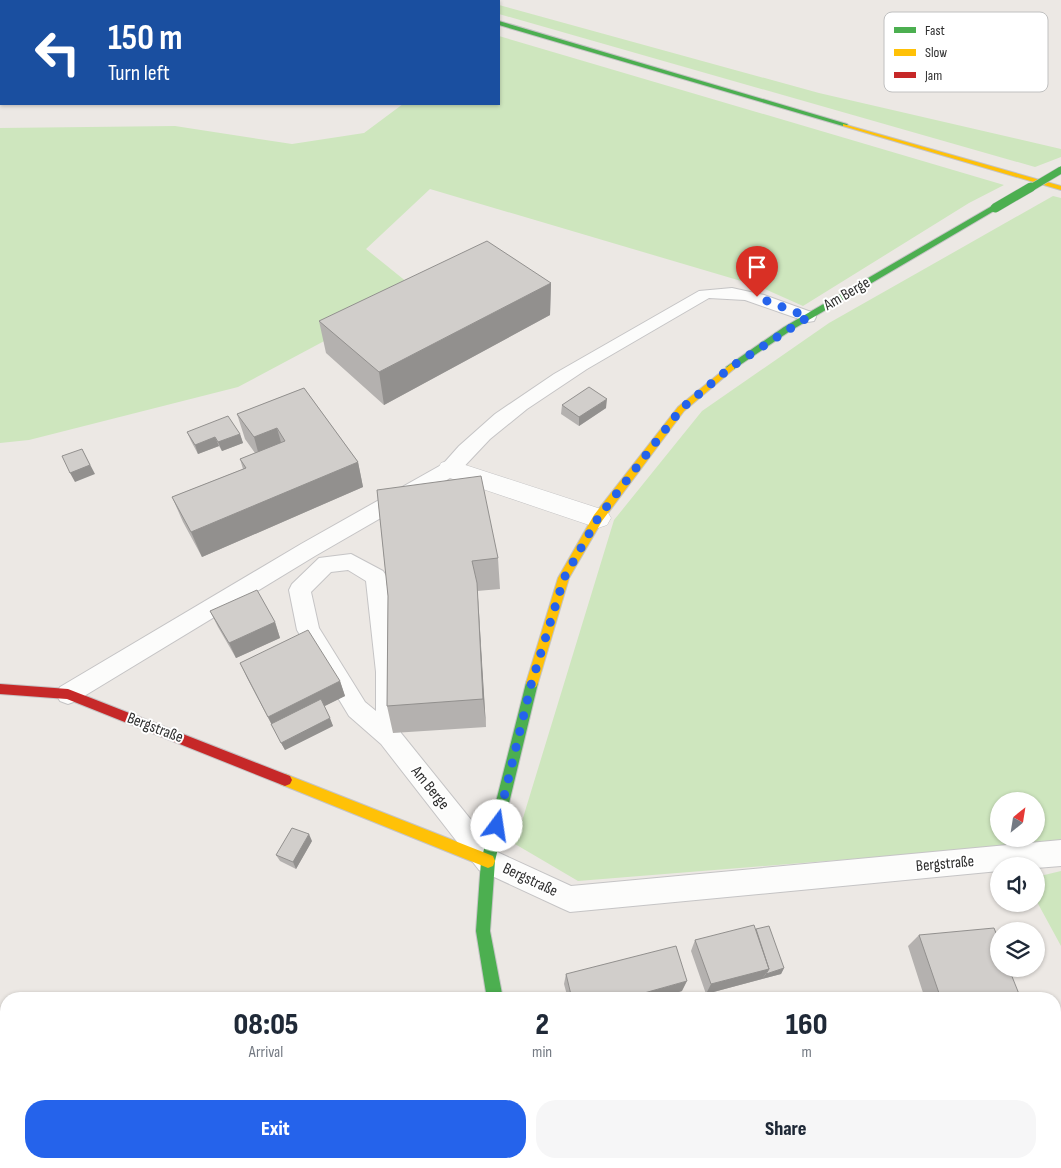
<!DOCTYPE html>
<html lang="en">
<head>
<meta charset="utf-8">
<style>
  :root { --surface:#fff; --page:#f6f6f7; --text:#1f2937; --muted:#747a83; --accent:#2563eb }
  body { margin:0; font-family:"Sofia Sans Condensed",sans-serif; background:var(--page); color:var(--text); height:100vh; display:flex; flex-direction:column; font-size:19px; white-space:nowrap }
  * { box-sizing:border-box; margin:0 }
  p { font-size:16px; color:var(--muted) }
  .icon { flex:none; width:28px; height:28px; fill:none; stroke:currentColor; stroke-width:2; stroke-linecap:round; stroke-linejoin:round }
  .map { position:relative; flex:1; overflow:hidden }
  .details { position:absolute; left:0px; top:992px; width:1061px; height:176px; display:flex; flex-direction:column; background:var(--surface); border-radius:20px 20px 0 0; box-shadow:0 1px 4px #0004 }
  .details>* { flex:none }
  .hud { position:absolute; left:0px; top:0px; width:500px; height:105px; box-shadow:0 1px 4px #0004; background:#1a4fa0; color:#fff; overflow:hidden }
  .needle { width:32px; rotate:30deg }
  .fabs { position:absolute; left:990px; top:792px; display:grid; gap:10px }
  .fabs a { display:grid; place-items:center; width:55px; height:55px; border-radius:50%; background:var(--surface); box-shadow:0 1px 4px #0004; font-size:25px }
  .pin { position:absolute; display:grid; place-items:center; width:42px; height:42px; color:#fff; margin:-51px -21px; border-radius:50% 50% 50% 0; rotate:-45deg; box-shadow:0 0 5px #0007 }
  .pin .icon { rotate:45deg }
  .me { position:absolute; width:55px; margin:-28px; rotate:14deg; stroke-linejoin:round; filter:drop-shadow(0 0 4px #0008) }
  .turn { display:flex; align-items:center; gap:18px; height:105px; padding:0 25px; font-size:22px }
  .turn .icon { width:65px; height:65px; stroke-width:2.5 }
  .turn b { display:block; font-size:35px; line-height:42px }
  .eta { display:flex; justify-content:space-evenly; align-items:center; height:85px; text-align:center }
  .eta b { font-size:30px; font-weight:800; line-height:35px }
  .cta { display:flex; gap:10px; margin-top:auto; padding:10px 25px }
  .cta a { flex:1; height:58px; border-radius:20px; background:var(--accent); color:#fff; font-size:20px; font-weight:800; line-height:58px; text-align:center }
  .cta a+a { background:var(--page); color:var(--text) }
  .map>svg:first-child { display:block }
</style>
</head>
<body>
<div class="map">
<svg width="1061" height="1168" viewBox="0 0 1061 1168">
  <rect width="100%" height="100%" fill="#ece8e4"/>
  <path fill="#cee6be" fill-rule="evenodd" d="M499,5L819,93L1061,149V157L1035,167L499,14Z
    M499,36L1004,185L969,203L803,306L758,286L430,189L366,249L418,291L238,387L29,440L0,443V128L175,126L292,144L364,133L403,104H499Z
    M1053,196L1061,198V842L578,881L515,844L614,520L702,411L829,323ZM999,801H1036V839H999Z
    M1061,871V946L1036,900V877Z
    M1061,1129V1168H898L921,1162H1055V1130Z"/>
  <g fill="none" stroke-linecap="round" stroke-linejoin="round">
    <g stroke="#c5c4c5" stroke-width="2">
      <path id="lane" d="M732,288L764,295L814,313L816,317L814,321L808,322L745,300L709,298L587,369L527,409L490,439L457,474L315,556L76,701L68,704L60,701L56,694L60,687L301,544L443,464L459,446L495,414L554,374L699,291Z
        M351,554L383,571L387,577L398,672L401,733L497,852L571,886L1061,840V866L1036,868L999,866V871L570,912L561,908L479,870L381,744L349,716L297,630L289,590L292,584L319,558ZM348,570L366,581L376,672V711L365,702L319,628L311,592L331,572Z
        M416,1162H468L465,1168H413Z"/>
    </g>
    <g stroke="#c5c4c5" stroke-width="1">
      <path id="street" d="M450,460L607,511L611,518L607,525L598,528L441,475L438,469L441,463Z
        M506,1162H546L547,1168H507Z"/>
    </g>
    <g stroke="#c5c4c5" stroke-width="2">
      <path id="fast" d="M418,0H427L428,1H419Z
        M499,21L847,124L848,125L843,126L499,25Z
        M992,206L999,208L790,331L734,369H728L726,367L784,327Z
        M532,678L536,679L538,683L495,861L490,931L503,999H487L476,931L481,861L526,683L528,679Z"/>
    </g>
    <g stroke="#c5c4c5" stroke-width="2">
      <path id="slow" d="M843,124L1061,186V190L843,126Z
        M731,364L734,365V369L684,411L602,521L569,578L538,683L536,687L532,688L528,687L526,683L558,578L594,515L678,407Z
        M285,774L493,856L495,861L493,866L488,868L280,784L278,780L280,776Z"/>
    </g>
    <g stroke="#c5c4c5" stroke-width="2">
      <path id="jam" d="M0,684L68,689L290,776L292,780L290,784L285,786L67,699L0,694Z"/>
    </g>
    <use href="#lane" fill="#fcfcfb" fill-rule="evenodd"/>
    <use href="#street" fill="#fcfcfb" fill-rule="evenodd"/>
    <use href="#fast" fill="#4caf50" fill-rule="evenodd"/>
    <use href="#slow" fill="#ffc107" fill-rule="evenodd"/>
    <use href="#jam" fill="#c62828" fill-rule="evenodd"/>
    <g stroke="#c5c4c5" stroke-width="8" stroke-linecap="butt">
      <path id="fast-bridge-far1" d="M1029,189L1061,170"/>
    </g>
    <g stroke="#c5c4c5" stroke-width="10" stroke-linecap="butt">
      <path id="fast-bridge" d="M995,208L1031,187"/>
    </g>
    <use href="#fast-bridge-far1" stroke="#4caf50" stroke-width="7"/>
    <use href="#fast-bridge" stroke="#4caf50" stroke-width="9"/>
  </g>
  <path fill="#b4b1af" d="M551,283L550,315L384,405L326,353L319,321Z
    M304,388L358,462L363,487L202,557L183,522L172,497L243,469L240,459L255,453L245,439L237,414Z
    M562,405L606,408L579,426L561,414Z
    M187,432L240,434L243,443L222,451L219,446L198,454L191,441Z
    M377,490L498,558L500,589L477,591L486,727L393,733L387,706L388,596Z
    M210,611L275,622L280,638L236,658L218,627Z
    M240,663L340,681L345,696L324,706L333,726L285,750L247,678Z
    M312,841L296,869L280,861L276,855Z
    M756,929L784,968L781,974L706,994L691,951L695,940Z
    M919,935L1019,994L1012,999H925L908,946Z
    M566,974L682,991L655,999H568L564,984Z"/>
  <path fill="#92908e" d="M551,283L550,315L384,405L379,372Z
    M607,399L606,408L579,426V417Z
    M277,428L284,453L261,463L254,437Z
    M240,434L243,443L222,451L218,442Z
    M215,437L219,446L198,454L195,445Z
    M82,449L95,474L75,482L70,473Z
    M358,462L363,487L202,557L191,532Z
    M477,583L479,613L486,727L483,699Z
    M275,622L280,638L236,658L229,643Z
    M340,681L345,696L275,731L268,717Z
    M330,718L333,726L285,750L281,743Z
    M309,834L312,841L296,869L293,862Z
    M784,968L781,974L762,979L766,974Z
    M769,969L762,979L706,994L711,984Z
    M687,981L682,991L655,999H636L637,995Z
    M72,1162H94V1168H72Z"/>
  <path fill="#d1cecb" stroke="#92908e" d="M487,241L551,283L379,372L319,321Z
    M589,387L607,399L579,417L562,405Z
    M304,388L358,462L191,532L172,497L246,468L240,459L285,441L277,428L254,437L237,414Z
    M228,416L240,434L218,442L215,437L195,445L187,432Z
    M82,449L90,465L70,473L62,456Z
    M481,476L498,558L472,561L477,583L483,699L387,706L388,596L377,490Z
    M257,590L275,622L229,643L210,611Z
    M308,630L340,681L268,717L240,663Z
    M321,699L330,718L281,743L271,724Z
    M292,828L309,834L293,862L276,855Z
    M754,925L769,969L711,984L695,940Z
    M769,926L784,968L766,974L769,969L756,929Z
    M994,928L999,941V969H1009L1019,994L969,999H941L919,935Z
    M676,946L687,981L637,995L638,999H572L566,974Z
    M6,1086V1162H72V1168H0V1088Z
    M590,1162H647L648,1168H591Z"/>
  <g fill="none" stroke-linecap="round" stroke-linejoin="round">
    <path stroke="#2563eb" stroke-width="9" stroke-dasharray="0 16.2" d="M497,826L531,685L564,578L598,518L681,409L731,367L808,317L757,297"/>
  </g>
  <g text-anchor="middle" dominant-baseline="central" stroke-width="4" stroke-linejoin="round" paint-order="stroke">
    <g font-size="16" fill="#2e2e2e" stroke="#fff">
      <text transform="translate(847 294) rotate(-30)">Am Berge</text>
      <text transform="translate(155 728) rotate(21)">Bergstraße</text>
      <text transform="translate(430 788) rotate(51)">Am Berge</text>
      <text transform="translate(945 864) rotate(-5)">Bergstraße</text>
      <text transform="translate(530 880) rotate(25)">Bergstraße</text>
    </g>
  </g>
  <rect x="884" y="12" width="164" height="80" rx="8" fill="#fff" stroke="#c0c0c0" stroke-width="1"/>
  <rect x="894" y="27" width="22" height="6" fill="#4caf50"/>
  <rect x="894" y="49" width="22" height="7" fill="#ffc107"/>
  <rect x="894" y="72" width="22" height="6" fill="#c62828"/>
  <g font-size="14" fill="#2e2e2e">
    <text x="925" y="35">Fast</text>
    <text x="925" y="57">Slow</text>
    <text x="925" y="80">Jam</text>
  </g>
</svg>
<div class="fabs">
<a><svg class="needle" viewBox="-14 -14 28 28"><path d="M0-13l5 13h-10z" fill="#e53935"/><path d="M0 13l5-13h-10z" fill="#747a83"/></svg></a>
<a><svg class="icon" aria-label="sound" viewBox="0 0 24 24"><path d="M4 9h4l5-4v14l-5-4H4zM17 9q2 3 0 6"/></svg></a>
<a><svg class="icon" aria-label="layers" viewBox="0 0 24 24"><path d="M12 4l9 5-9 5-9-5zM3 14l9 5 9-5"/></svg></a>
</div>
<div class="pin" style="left:757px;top:297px;background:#d93025"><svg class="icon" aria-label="arrive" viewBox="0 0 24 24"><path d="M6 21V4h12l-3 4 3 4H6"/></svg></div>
<svg class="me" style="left:497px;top:826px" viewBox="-20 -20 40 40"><circle r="19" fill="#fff"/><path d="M0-13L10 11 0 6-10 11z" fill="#2563eb"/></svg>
<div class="hud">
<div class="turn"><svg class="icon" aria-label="left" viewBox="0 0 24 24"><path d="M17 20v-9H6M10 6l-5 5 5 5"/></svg><div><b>150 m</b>Turn left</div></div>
</div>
<section class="details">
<div class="eta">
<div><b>08:05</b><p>Arrival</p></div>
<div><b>2</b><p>min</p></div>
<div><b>160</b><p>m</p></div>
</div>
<div class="cta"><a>Exit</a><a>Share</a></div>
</section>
</div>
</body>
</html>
